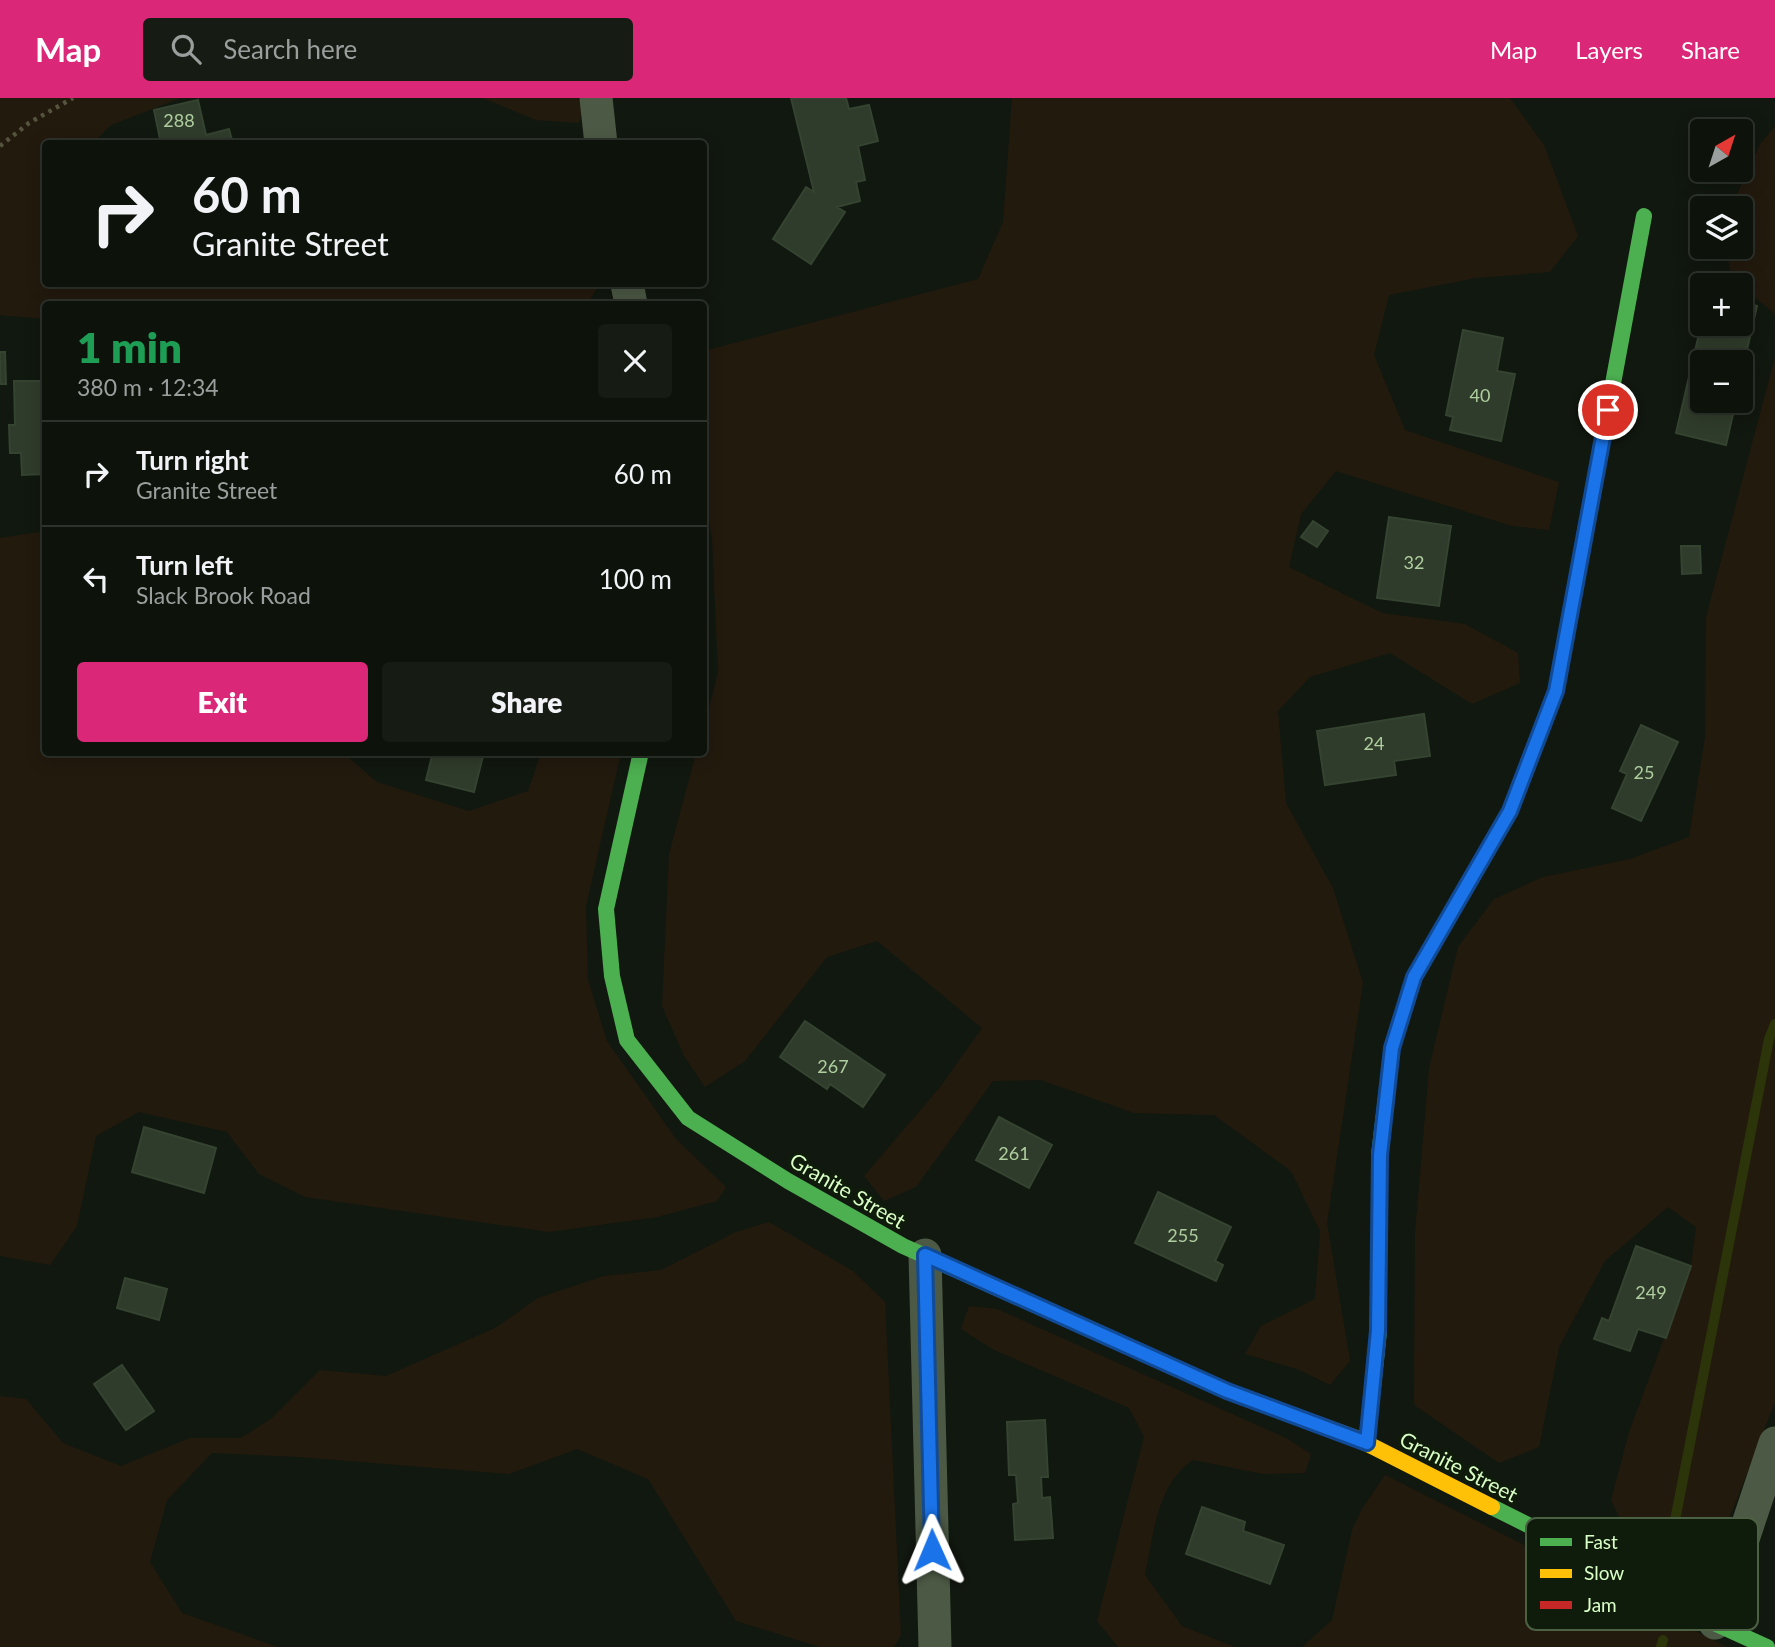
<!DOCTYPE html>
<html lang="en">
<head>
<meta charset="utf-8">
<style>
  :root { --surface:#0d120b; --page:#161b14; --text:#f1f3f6; --muted:#9a9e9d; --line:#2d322c; --accent:#db2777 }
  body { margin:0; font-family:Lato,sans-serif; background:var(--page); color:var(--text); height:100vh; display:flex; flex-direction:column; font-size:26px; white-space:nowrap }
  * { box-sizing:border-box; margin:0 }
  p { font-size:23px; color:var(--muted) }
  .icon { flex:none; width:38px; height:38px; fill:none; stroke:currentColor; stroke-width:2; stroke-linecap:round; stroke-linejoin:round }
  .map { position:relative; flex:1; overflow:hidden }
  .side { position:absolute; left:42px; top:203px; width:665px; height:455px; display:flex; flex-direction:column; background:var(--surface); border-radius:7px; box-shadow:0 4px 18px #0003,0 0 0 2px var(--line) }
  .side>* { flex:none }
  .guide { position:absolute; left:42px; top:42px; width:665px; height:147px; border-radius:7px; box-shadow:0 4px 18px #0003,0 0 0 2px var(--line); background:#0d120b; color:var(--text); overflow:hidden }
  .needle { width:46px; rotate:39deg }
  .fabs { position:absolute; left:1690px; top:21px; display:grid; gap:14px }
  .fabs a { display:grid; place-items:center; width:63px; height:63px; border-radius:7px; background:var(--surface); box-shadow:0 4px 18px #0003,0 0 0 2px var(--line); font-size:35px }
  .pin { position:absolute; display:grid; place-items:center; width:60px; height:60px; color:#fff; margin:-30px; border:4px solid #fff; border-radius:50%; box-shadow:0 2px 7px #0007 }
  .me { position:absolute; width:77px; margin:-38px; rotate:359deg; stroke-linejoin:round; filter:drop-shadow(0 0 5px #0008) }
  .turn { display:flex; align-items:center; gap:24px; height:147px; padding:0 35px; font-size:32px }
  .turn .icon { width:91px; height:91px; stroke-width:2.5 }
  .turn b { display:block; font-size:49px; line-height:60px }
  .round { display:grid; place-items:center; flex:none; width:74px; height:74px; border-radius:7px; background:var(--page) }
  .headline { display:flex; align-items:center; justify-content:space-between; height:119px; padding:0 35px }
  h1 { font-size:42px; font-weight:800; line-height:52px; color:#1e9e55 }
  .cta { display:flex; gap:14px; margin-top:auto; padding:14px 35px }
  .cta a { flex:1; height:80px; border-radius:7px; background:var(--accent); color:#fff; font-size:28px; font-weight:800; line-height:80px; text-align:center }
  .cta a+a { background:var(--page); color:var(--text) }
  ul { padding:0; list-style:none }
  li { display:flex; align-items:center; gap:21px; height:105px; padding:0 35px; border-top:2px solid var(--line) }
  li div { flex:1 }
  li b { display:block; font-size:26px }
  li em { font-style:normal }
  header { display:flex; align-items:center; gap:42px; box-sizing:border-box; height:98px; padding:0 35px; background:var(--accent); color:#fff }
  header strong { font-size:33px }
  nav { display:flex; gap:38px; margin-inline-start:auto; font-size:24px }
  .search { width:490px; height:63px; background:var(--page); display:flex; align-items:center; gap:18px; box-sizing:border-box; padding:0 24px; border-radius:7px; color:var(--muted); font-size:26px }
  .map>svg:first-child { display:block }
</style>
</head>
<body>
<header>
<strong>Map</strong>
<div class="search"><svg class="icon" aria-label="search" viewBox="0 0 24 24"><circle cx="10" cy="10" r="6"/><path d="M15 15l6 6"/></svg>Search here</div>
<nav><a>Map</a><a>Layers</a><a>Share</a></nav>
</header>
<div class="map">
<svg width="1775" height="1549" viewBox="0 0 1775 1549">
  <rect width="100%" height="100%" fill="#11180f"/>
  <path fill="#231a0e" d="M0,0H181L111,27L93,45L46,46V186H599L588,206H46L45,221L0,217Z
    M483,0H577L584,6L579,25L536,22Z
    M1012,0H1510L1544,47L1578,138L1550,174L1476,180L1389,197L1374,257L1405,332L1559,384L1549,432L1512,428L1336,373L1301,416L1289,469L1382,515L1465,526L1518,555L1520,585L1472,606L1390,555L1310,579L1278,613L1286,705L1333,790L1363,885L1327,1125L1350,1263L1330,1287L1297,1271L1245,1256L1261,1228L1315,1201L1320,1133L1291,1073L1214,1017L1134,1015L1041,982L993,983L916,1089L884,1103L864,1078L941,988L982,930L877,843L827,859L745,963L705,989L684,958L662,908L669,756L696,655L704,654V629L718,575L712,440L704,399V253L978,181L1003,124Z
    M1775,28V216L1733,182L1725,149H1741V110H1731L1760,46Z
    M1775,259V1304L1715,1457L1694,1476L1627,1435L1611,1402L1629,1334L1691,1168L1696,1129L1668,1109L1605,1163L1559,1249L1539,1349L1499,1365L1414,1307L1415,1135L1429,970L1458,849L1494,801L1543,779L1630,761L1689,739L1705,639L1706,519Z
    M45,433L46,654L343,655L377,684L469,713L528,693L541,655H621L586,808L588,882L607,943L676,1041L726,1089L717,1103L657,1119L549,1134L305,1099L259,1076L227,1034L139,1014L96,1038L77,1128L50,1167L0,1158V440Z
    M769,1124L853,1173L885,1204L901,1537L894,1549H820L736,1523L648,1381L577,1351L509,1376L299,1359L212,1355L167,1402L150,1464L182,1515L278,1549H0V1298L26,1301L63,1345L121,1368L190,1340H241L272,1320L320,1272L386,1278L495,1230L538,1200L604,1178L661,1172L736,1134Z
    M969,1208L997,1211L1286,1340L1311,1356L1305,1375L1263,1376L1193,1362C1157,1385 1153,1439 1145,1477L1182,1528L1235,1549H1118L1097,1523L1144,1339L1129,1310L994,1252L961,1231Z
    M1385,1377L1727,1549H1302L1332,1522L1352,1432L1362,1411Z"/>
  <g fill="none" stroke-linecap="round" stroke-linejoin="round">
    <path stroke="#2c3509" stroke-width="10" d="M1668,1458L1769,941L1775,926
      M1661,1549L1663,1542"/>
  </g>
  <path fill="#303c2b" stroke="#354331" stroke-width="2" d="M791,0H846L849,11L869,7L878,43L858,48L865,82L856,84L860,103L837,109L845,114L811,166L773,141L806,89L814,94Z
    M198,2L206,37L229,31L233,46H161L154,12Z
    M1741,204L1757,208L1741,278V264H1703V303H1736L1726,347L1676,335L1702,223L1703,226L1721,228L1741,226Z
    M1463,232L1503,240L1497,273L1515,276L1501,343L1450,332L1453,319L1446,317Z
    M0,254H5L6,286H0Z
    M14,283H46V376L22,377L21,355H10L9,327H15Z
    M1389,419L1451,428L1439,508L1377,500Z
    M1313,423L1328,433L1317,449L1301,439Z
    M1681,448H1700L1701,475L1682,476Z
    M1424,616L1430,658L1394,663L1396,677L1325,687L1317,633Z
    M1641,627L1678,644L1641,723L1612,710L1627,676L1620,673Z
    M433,654H484L474,694L426,682Z
    M805,923L885,977L863,1009L830,986L827,991L780,959Z
    M999,1019L1052,1047L1029,1090L976,1062Z
    M144,1029L216,1050L204,1095L132,1074Z
    M1158,1094L1231,1129L1215,1163L1223,1167L1216,1183L1135,1145Z
    M1636,1148L1691,1168L1666,1240L1638,1231L1630,1253L1594,1241L1602,1220L1609,1223Z
    M125,1180L167,1191L159,1222L117,1210Z
    M122,1267L154,1313L126,1332L94,1286Z
    M1045,1322L1048,1379H1041L1042,1400L1050,1399L1053,1440L1015,1442L1013,1406L1018,1405L1016,1377H1009L1007,1324Z
    M1202,1409L1245,1424L1243,1433L1284,1447L1270,1486L1186,1456Z"/>
  <g fill="none" stroke-linecap="round" stroke-linejoin="round">
    <path stroke="#55553f" stroke-width="4.5" stroke-dasharray="3.5 5" stroke-linecap="butt" d="M0,48L29,25L73,0"/>
    <path stroke="#4c5944" stroke-width="33" d="M596,0L601,46
      M627,186L631,206
      M925,1157L935,1549
      M1715,1525L1775,1345"/>
    <path stroke="#4caf50" stroke-width="16" d="M1567,534L1644,118
      M641,654L606,811L612,878L627,942L688,1020L788,1083L903,1148L1131,1250
      M1367,1345L1379,1233V1057L1392,950L1414,879L1469,784
      M1492,1409L1568,1447L1670,1505L1767,1549"/>
    <path stroke="#ffc107" stroke-width="16" d="M1131,1250L1227,1293L1356,1340L1492,1409"/>
    <path stroke="#c62828" stroke-width="16" d="M1469,784L1510,713L1556,593L1567,534"/>
  </g>
  <g fill="none" stroke-linecap="round" stroke-linejoin="round">
    <g stroke="#114b97" stroke-width="18">
      <path id="route" d="M932,1452L925,1157L1227,1293L1367,1345L1378,1233L1380,1057L1392,950L1414,879L1510,713L1556,593L1608,312"/>
    </g>
    <use href="#route" stroke="#1a73e8" stroke-width="12"/>
  </g>
  <g text-anchor="middle" dominant-baseline="central" stroke-width="7" stroke-linejoin="round" paint-order="stroke">
    <g font-size="18" fill="#afce9f">
      <text x="179" y="22">288</text>
      <text x="1480" y="297">40</text>
      <text x="1414" y="464">32</text>
      <text x="1374" y="645">24</text>
      <text x="1644" y="674">25</text>
      <text x="833" y="968">267</text>
      <text x="1014" y="1055">261</text>
      <text x="1183" y="1137">255</text>
      <text x="1651" y="1194">249</text>
    </g>
    <g font-size="21" fill="#d9ffc6" stroke="#101c0b">
      <text transform="translate(848 1092) rotate(30)">Granite Street</text>
      <text transform="translate(1459 1368) rotate(27)">Granite Street</text>
    </g>
  </g>
  <rect x="1526" y="1420" width="232" height="112" rx="10" fill="#101c0b" stroke="#4c6043" stroke-width="2"/>
  <rect x="1540" y="1440" width="32" height="8" fill="#4caf50"/>
  <rect x="1540" y="1471" width="32" height="9" fill="#ffc107"/>
  <rect x="1540" y="1503" width="32" height="8" fill="#c62828"/>
  <g font-size="19" fill="#d9ffc6">
    <text x="1584" y="1451">Fast</text>
    <text x="1584" y="1482">Slow</text>
    <text x="1584" y="1514">Jam</text>
  </g>
</svg>
<div class="fabs">
<a><svg class="needle" viewBox="-14 -14 28 28"><path d="M0-13l5 13h-10z" fill="#e53935"/><path d="M0 13l5-13h-10z" fill="#9a9e9d"/></svg></a>
<a><svg class="icon" aria-label="layers" viewBox="0 0 24 24"><path d="M12 4l9 5-9 5-9-5zM3 14l9 5 9-5"/></svg></a>
<a>+</a>
<a>−</a>
</div>
<div class="pin" style="left:1608px;top:312px;background:#d93025"><svg class="icon" aria-label="arrive" viewBox="0 0 24 24"><path d="M6 21V4h12l-3 4 3 4H6"/></svg></div>
<svg class="me" style="left:932px;top:1452px" viewBox="-20 -20 40 40"><path d="M0-17L14 15 0 8-14 15z" fill="#1a73e8" stroke="#fff" stroke-width="4"/></svg>
<div class="guide">
<div class="turn"><svg class="icon" aria-label="right" viewBox="0 0 24 24"><path d="M7 20v-9h11M14 6l5 5-5 5"/></svg><div><b>60 m</b>Granite Street</div></div>
</div>
<section class="side">
<div class="headline"><div><h1>1 min</h1><p>380 m · 12:34</p></div><a class="round"><svg class="icon" aria-label="close" viewBox="0 0 24 24"><path d="M6 6l12 12M18 6L6 18"/></svg></a></div>
<ul>
<li><svg class="icon" aria-label="right" viewBox="0 0 24 24"><path d="M7 20v-9h11M14 6l5 5-5 5"/></svg><div><b>Turn right</b><p>Granite Street</p></div><em>60 m</em></li>
<li><svg class="icon" aria-label="left" viewBox="0 0 24 24"><path d="M17 20v-9H6M10 6l-5 5 5 5"/></svg><div><b>Turn left</b><p>Slack Brook Road</p></div><em>100 m</em></li>
</ul>
<div class="cta"><a>Exit</a><a>Share</a></div>
</section>
</div>
</body>
</html>
